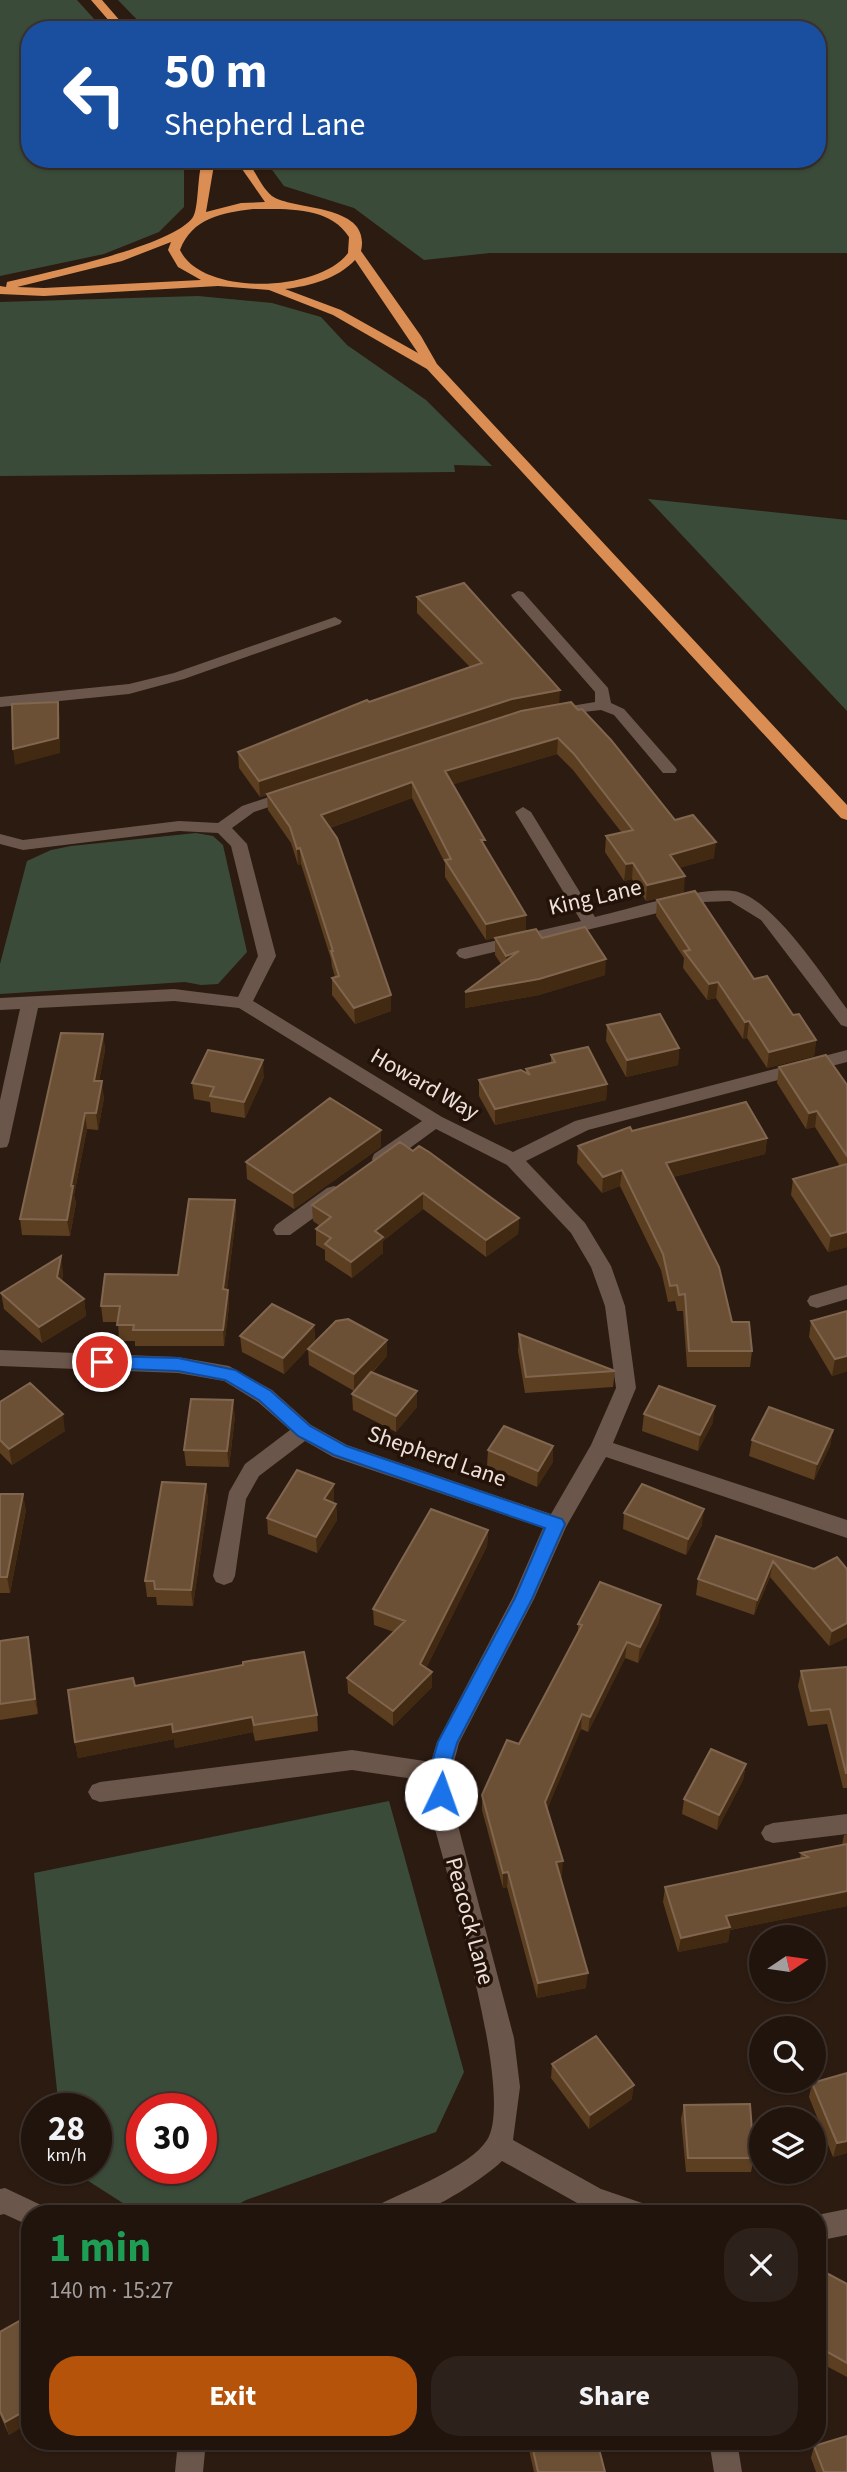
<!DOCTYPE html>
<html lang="en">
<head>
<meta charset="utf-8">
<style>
  :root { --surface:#21140d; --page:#2d211b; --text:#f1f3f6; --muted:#a29e9d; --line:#3e332e; --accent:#b45309 }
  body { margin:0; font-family:"Source Sans 3",sans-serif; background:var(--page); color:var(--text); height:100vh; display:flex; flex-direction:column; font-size:26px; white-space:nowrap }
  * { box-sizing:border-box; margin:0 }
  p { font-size:23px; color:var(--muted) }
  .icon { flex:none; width:38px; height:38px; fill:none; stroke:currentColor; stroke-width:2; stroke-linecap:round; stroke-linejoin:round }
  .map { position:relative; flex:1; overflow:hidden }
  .side { position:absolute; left:21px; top:2205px; width:805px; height:245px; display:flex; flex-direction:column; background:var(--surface); border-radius:28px; box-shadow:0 2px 5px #0004,0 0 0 2px var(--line) }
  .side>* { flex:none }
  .banner { position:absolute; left:21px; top:21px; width:805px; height:147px; border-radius:28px; box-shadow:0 2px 5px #0004,0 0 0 2px var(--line); background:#1a4fa0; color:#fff; overflow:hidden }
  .needle { width:46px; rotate:77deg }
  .tools { position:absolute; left:749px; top:1925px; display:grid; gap:14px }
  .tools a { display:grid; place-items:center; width:77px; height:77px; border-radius:50%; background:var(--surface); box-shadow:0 2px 5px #0004,0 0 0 2px var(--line); font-size:35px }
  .speed { position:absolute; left:21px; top:2093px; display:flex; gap:14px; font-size:35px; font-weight:700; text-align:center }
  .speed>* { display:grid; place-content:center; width:91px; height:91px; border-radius:50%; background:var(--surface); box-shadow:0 2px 5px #0004,0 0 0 2px var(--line); line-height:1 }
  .speed small { font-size:18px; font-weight:400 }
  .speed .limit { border:10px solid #d22; background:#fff; color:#111 }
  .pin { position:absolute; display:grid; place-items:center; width:60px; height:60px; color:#fff; margin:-30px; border:4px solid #fff; border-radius:50%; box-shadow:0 2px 7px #0007 }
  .me { position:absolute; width:77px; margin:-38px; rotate:3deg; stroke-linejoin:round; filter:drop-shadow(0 0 5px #0008) }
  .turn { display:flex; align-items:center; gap:24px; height:147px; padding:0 28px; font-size:32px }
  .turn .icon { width:91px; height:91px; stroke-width:2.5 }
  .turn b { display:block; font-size:49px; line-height:60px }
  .round { display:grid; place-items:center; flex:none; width:74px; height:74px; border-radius:28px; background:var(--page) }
  .summary { display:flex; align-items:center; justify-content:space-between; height:119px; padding:0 28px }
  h1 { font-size:42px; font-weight:700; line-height:52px; color:#1e9e55 }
  .primary-button { display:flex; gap:14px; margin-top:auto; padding:14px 28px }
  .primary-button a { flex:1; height:80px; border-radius:28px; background:var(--accent); color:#fff; font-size:28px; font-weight:700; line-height:80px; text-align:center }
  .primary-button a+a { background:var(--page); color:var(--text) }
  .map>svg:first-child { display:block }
</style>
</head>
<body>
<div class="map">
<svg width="847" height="2472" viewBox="0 0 847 2472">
  <rect width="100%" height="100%" fill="#2c1b11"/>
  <path fill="#3a4c39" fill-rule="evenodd" d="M0,0H77L104,30H30V159H184V207L159,232L104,254L0,276Z
    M118,0H847V253H490L424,260L354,208L284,186L264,159H817V30H147Z
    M198,296L272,303L321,317L347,345L426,400L492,466L454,465L455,472L0,476V302Z
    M648,499L847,520V711Z
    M196,833L213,836L223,845L247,952L218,984L201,985L185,982L0,994V964L27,861L51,850L71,846Z
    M389,1801L464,2072L436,2132L246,2200L221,2214H140L68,2168H96V2109H59L34,1873ZM142,2109H201V2168H142Z"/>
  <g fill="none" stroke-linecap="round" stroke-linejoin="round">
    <path fill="#6b564b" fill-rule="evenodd" d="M518,591L523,592L608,688L611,703L624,709L675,767L677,770L675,773H663L614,715L601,710L547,716L544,713L547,710L595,702V692L513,598L511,595Z
      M335,617L342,621L340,624L184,679L129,694L0,707V697L129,684L174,673Z
      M290,790L298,795L296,798L254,812L232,828L247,844L276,956L253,1001L442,1117L513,1152L575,1121L847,1050V1062L588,1130L526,1161L585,1223L611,1266L625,1306L636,1388L613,1443L847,1520V1538L606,1457L566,1527L534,1599L459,1743L451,1773L455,1814L514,2038L520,2087L513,2140L601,2189L648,2205L652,2214L595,2213L502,2161C486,2177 434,2211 412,2214C400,2215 387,2214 374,2214L378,2205C406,2191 471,2166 487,2140C516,2095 446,1873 431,1814L428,1781L352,1770L100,1802L92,1799L88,1792L92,1785L100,1782L352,1750L431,1762L437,1742L513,1597L543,1528L333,1457L305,1441L259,1476L246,1499L235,1576L232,1582L224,1585L216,1582L213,1576L229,1492L245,1464L290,1430L258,1402L224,1381L178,1373L0,1366V1350L178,1357L229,1366L272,1390L311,1425L347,1445L551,1514L591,1445L616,1388L605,1306L591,1267L571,1233L507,1165L436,1129L388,1164H374L372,1159L374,1154L422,1121L239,1008L174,1001L38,1008L9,1142L7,1147L0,1148V1100L20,1009L0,1010V998L174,989L238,997L258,956L231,846L218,833L179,831L23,850L0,844V834L23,840L179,821L218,823L242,806Z
      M523,807L531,812L595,917C634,908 695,887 733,891C771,895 824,978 847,1009V1027L841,1025L761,920L730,901L704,902L465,959L459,957L456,953L459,949L581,921L515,812Z
      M334,1186L341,1188L343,1193L341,1198L290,1235H276L273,1230L276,1225L327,1188Z
      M847,1285V1299L817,1308L810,1306L807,1301L810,1296Z
      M847,1814V1834L773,1843L765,1840L761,1833L765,1826L773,1823Z
      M5,2188L41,2205L45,2214H30V2226L4,2214L0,2215V2189Z
      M847,2209V2235L817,2241V2215Z
      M178,2441H206L203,2472H175Z
      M709,2441H737L742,2472H714Z"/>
    <path fill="#db8e54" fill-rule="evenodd" d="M91,0H102L128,30H117Z
      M203,159H215L206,212L241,203L265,202L235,159H247C254,170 262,188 272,196C293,211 372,203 361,251L421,336L437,364L847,805V820L841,818L427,369L333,315L269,290L218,286L44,296L0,294V286L6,287L7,282C44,273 174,246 193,217C199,208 197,173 203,159ZM253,209C285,209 330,206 349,237L348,253C320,292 202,297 180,250C192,218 222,213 253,209ZM171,242L168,250L178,267L201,280L44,288L17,287L122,261ZM355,260L418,353L341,310L285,289C310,286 337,279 355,260Z"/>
  </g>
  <path fill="#5c3e21" d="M417,597L559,704L714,858L679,868L684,892L646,901L632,879L624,881L605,852L606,836L622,833L573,770L557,754L453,784L485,847L526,915V931L486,940L445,877V863L412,798L330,828L391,995V1011L355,1024L332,995V978L335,977L332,967L331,959L301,864L298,865L291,843L268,810L267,795L260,797L239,768L238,752L369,702L470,667L417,613Z
    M657,900L754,979L793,1015L816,1040L814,1056L767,1068L747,1038L743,1039L716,998L707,1000L683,968L684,958L656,916Z
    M495,938H542L605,975L539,995L465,1008V992L501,964L495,955Z
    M607,1025L679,1048L678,1065L626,1077L606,1041Z
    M103,1034L105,1050L99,1081L104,1098L98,1130L87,1129L74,1195L76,1203L70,1236L22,1235L20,1219Z
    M551,1055L607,1084L606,1100L495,1125L479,1096V1080L526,1073V1069L551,1063Z
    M779,1067L847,1085V1247L828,1252L791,1195L793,1179L840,1166L815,1127L806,1129L777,1083Z
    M264,1077L245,1118L211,1112L210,1102L194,1099L192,1083Z
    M632,1131L767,1138L765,1154L673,1177L732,1322L752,1351L750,1367H687L683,1311H677L675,1301L668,1302L661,1270L620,1186L602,1193L577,1163L578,1146Z
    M400,1142L519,1218L518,1234L486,1257L423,1209L383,1241V1253L352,1278L325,1260V1250L316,1245V1229L320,1226L313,1221L312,1205Z
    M381,1147L294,1209L247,1179L246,1162Z
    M235,1200L236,1216L227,1289L228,1290L229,1306L224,1346H135V1341H119L118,1322H103L101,1306L178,1275Z
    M63,1272L62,1281L84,1299L86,1316L42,1343L4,1309L1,1293Z
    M847,1311V1371L832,1376L809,1337L811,1321Z
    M314,1325L315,1341L284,1374L242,1352L240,1336Z
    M519,1334L615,1371L613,1387L525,1393L518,1351Z
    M308,1349L387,1356L372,1373L417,1391V1407L396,1432L353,1410L352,1394L354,1391L309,1365Z
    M0,1402L65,1431L12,1465L0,1453Z
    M644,1414L713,1422L698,1451L642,1431Z
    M235,1416L229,1467L186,1466L184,1450Z
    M833,1430L830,1446L814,1480L749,1456L752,1440Z
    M553,1446V1462L537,1487L487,1466L488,1450Z
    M206,1484L208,1500L193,1606L157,1605L156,1597H147L145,1581Z
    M0,1494L26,1510L10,1593H0Z
    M334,1500L333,1502L336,1504L337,1520L317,1553L268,1534L267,1518Z
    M624,1513L702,1525L686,1555L623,1529Z
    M488,1530L487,1546L426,1668L432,1672V1687L393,1726L348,1693L347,1678L394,1632L374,1625L373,1609Z
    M716,1536L814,1569H847V1637L829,1646L770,1577L754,1615L696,1595L698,1579Z
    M661,1605L659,1621L638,1663L625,1658L588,1732L581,1729L547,1809L562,1876H560L586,1988L537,1998L507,1887L503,1888L482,1810V1795L519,1744L578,1633V1624Z
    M0,1641L31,1652L38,1714L0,1720Z
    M847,1667V1788H843L827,1724L808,1726L798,1686L801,1671Z
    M135,1686L317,1715L318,1731L255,1741L253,1732L175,1748L174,1739L78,1758L75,1742Z
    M746,1764L743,1780L717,1830L682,1814L684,1799Z
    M847,1834V1906L730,1930L728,1942L678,1952L663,1902L665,1887L800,1858L801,1853L842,1845L844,1835Z
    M552,2064L632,2099L589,2129L551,2078Z
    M812,2083L847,2153L833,2157L809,2097Z
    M684,2105L754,2158L751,2172H686L681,2119Z
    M817,2268L847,2284V2377L817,2361Z
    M30,2315V2422L9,2435L0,2415V2332Z
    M287,2441H303L298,2449Z
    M527,2441H597L605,2472H534Z
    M814,2446L847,2472H816L811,2458Z"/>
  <path fill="#422912" d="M560,690L559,706L511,715L260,797L259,781L512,699Z
    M58,702L60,717V753L15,765L13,749Z
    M558,738L557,754L445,787V771Z
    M412,782V798L321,831V815Z
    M716,842L714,858L669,871L670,855Z
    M300,848L301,864L298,865L297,849Z
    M633,863L632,879L624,881L626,864Z
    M685,876L684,892L646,901L647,885Z
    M526,915V931L486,940V924Z
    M519,951L506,972V956Z
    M606,959L605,975L539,995L465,1008V992Z
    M718,982L716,998L707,1000L709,984Z
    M391,995V1011L355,1024L354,1008Z
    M749,1021L747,1038L743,1039L745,1022Z
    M103,1034L105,1050L96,1097L94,1081Z
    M816,1040L814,1056L767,1068L769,1052Z
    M679,1048L678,1065L626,1077L627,1060Z
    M263,1060L264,1077L245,1118L244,1102Z
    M102,1081L104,1098L98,1130L96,1113Z
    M607,1084L606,1100L495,1125V1109Z
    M817,1111L815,1127L806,1129L809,1113Z
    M85,1113L87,1129L74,1195L76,1203L70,1236L67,1220L71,1186Z
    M381,1130V1147L294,1209L293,1193Z
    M767,1138L765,1154L664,1179L666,1163Z
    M622,1170L620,1186L602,1193L603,1177Z
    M423,1193V1209L383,1241V1253L352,1278L351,1262L375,1231Z
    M235,1200L236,1216L225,1306L223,1289Z
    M519,1218L518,1234L486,1257V1240Z
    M847,1232V1247L828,1252L831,1236Z
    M61,1256L63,1272L60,1293L57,1277Z
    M228,1290L229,1306L224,1346L223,1330Z
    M84,1299L86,1316L42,1343L39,1327Z
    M314,1325L315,1341L284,1374L283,1358Z
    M387,1340V1356L354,1391V1374Z
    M847,1356V1371L832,1376L835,1359Z
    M417,1391V1407L396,1432V1416Z
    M233,1400L235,1416L229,1467L227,1451Z
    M715,1406L713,1422L698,1451L700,1435Z
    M63,1414L65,1431L12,1465L9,1449Z
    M833,1430L830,1446L814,1480L817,1464Z
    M553,1446V1462L537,1487L538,1471Z
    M206,1484L208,1500L193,1606L191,1590Z
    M334,1484V1500L325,1515L324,1499Z
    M23,1494L26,1510L10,1593L7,1577Z
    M336,1504L337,1520L317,1553L316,1537Z
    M704,1509L702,1525L686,1555L688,1539Z
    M488,1530L487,1546L421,1679L420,1664Z
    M773,1561L770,1577L754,1615L757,1600Z
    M661,1605L659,1621L638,1663L640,1647Z
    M847,1623V1637L829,1646L832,1631Z
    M28,1637L31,1652L38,1714L35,1699Z
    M627,1642L625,1658L588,1732L590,1717Z
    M432,1672V1687L393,1726V1711Z
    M582,1714L581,1729L544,1817L545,1802Z
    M252,1717L253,1732L175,1748L173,1732Z
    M172,1724L174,1739L78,1758L75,1742Z
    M746,1764L743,1780L717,1830L719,1815Z
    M563,1861L562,1876L555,1877L556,1862Z
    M508,1872L507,1887L503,1888V1873Z
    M847,1891V1906L730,1930L728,1942L678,1952L681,1938L726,1916Z
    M588,1973L586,1988L537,1998L538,1983Z
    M634,2085L632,2099L589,2129L590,2115Z
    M847,2141V2153L833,2157L837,2143Z
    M30,2408V2422L9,2435L5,2422Z
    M298,2441H303L298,2449Z"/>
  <path fill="#6c5035" stroke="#80664f" stroke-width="2" d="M464,583L560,690L512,699L259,781L238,752L367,700L369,702L482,663L417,597Z
    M58,702V738L13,749L12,704Z
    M571,702L578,710L582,709L611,740L675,820L693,815L716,842L670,855L685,876L647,885L633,863L626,864L606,836L633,830L574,754L558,738L445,771L485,840H481L526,915L486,924L445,860L451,859L412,782L321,815L337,838L391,995L354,1008L332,978L339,976L331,951H333L300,848L297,849L290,827L267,794L521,711Z
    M695,891L754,979L767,976L793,1015L799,1014L816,1040L769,1052L749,1021L745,1022L718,982L709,984L684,951L690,950L657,900Z
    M585,927L606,959L539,979L465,992L519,951L506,956L495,938L536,929L542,938Z
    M660,1014L679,1048L627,1060L607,1025Z
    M61,1033L103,1034L94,1081H102L96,1113H85L71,1186H73L67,1220L20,1219Z
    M588,1047L607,1084L495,1109L479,1080L521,1070L530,1075L526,1069L555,1062L551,1055Z
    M208,1050L263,1060L244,1102L210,1096L214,1087L192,1083Z
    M826,1055L847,1085V1156L817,1111L809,1113L779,1067Z
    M330,1098L381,1130L293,1193L246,1162Z
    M746,1102L767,1138L666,1163L719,1267L732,1322H749L752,1351H689L685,1294L679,1295L677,1285L670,1286L663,1254L622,1170L603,1177L578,1146L630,1127L632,1131Z
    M400,1142L413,1151L419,1146L429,1152L519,1218L486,1240L423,1193L375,1231L383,1237L351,1262L325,1244L331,1238L316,1229L331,1217L312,1205Z
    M847,1164V1232L831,1236L793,1179Z
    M189,1199L235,1200L223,1289L228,1290L223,1330H133L134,1325H117L120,1306H101L105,1274L178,1275Z
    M61,1256L57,1277L84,1299L39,1327L1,1293Z
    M272,1304L314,1325L283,1358L240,1336Z
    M847,1311V1356L835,1359L811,1321Z
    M348,1319L387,1340L354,1374L308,1349L336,1321Z
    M519,1334L615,1371L526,1377Z
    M371,1372L417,1391L396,1416L352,1394Z
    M30,1383L63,1414L9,1449L0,1440V1402Z
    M659,1386L715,1406L700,1435L644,1414Z
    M191,1399L233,1400L227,1451L184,1450Z
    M769,1407L833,1430L817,1464L752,1440Z
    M504,1426L553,1446L538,1471L488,1450Z
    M297,1470L334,1484L324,1499L336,1504L316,1537L267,1518Z
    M162,1482L206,1484L191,1590L155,1589L154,1581H145Z
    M642,1484L704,1509L688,1539L624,1513Z
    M0,1494H23L7,1577H0Z
    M431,1509L488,1530L420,1664L432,1672L393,1711L347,1678L405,1621L373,1609Z
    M716,1536L814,1569L837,1557L847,1569V1623L832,1631L773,1561L757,1600L698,1579Z
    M600,1582L661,1605L640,1647L627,1642L590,1717L582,1714L545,1802L563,1861L556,1862L588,1973L538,1983L508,1872L503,1873L482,1795L507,1740L519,1744L582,1625L578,1624Z
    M28,1637L35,1699L0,1704V1641Z
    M304,1652L317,1715L254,1725L252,1717L173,1732L172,1724L75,1742L68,1690L133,1678L135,1686L243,1665V1662Z
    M847,1667V1773H846L830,1709L811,1711L801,1671Z
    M711,1749L746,1764L719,1815L684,1799Z
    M847,1844V1891L726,1916L730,1927L681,1938L665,1887L808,1857L801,1853Z
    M596,2036L634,2085L590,2115L552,2064Z
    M847,2073V2141L837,2143L812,2083Z
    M750,2104L754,2158H688L684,2105Z
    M817,2268L847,2284V2363L817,2346Z
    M30,2315V2408L5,2422L0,2411V2332Z
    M847,2436V2472H824L814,2446Z
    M531,2441H597L605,2472H538Z"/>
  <path fill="#1a73e8" stroke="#114b97" stroke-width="2" d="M102,1356L178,1358L235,1370L271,1391L310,1426L346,1446L562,1519L565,1524L532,1599L457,1743L448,1773L450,1794L448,1800L441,1802L434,1800L429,1773L438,1742L515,1598L545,1528L334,1455L298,1436L259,1400L225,1380L178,1371L102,1368L93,1362Z"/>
  <g text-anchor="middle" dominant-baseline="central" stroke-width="7" stroke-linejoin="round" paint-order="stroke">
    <g font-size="23" fill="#eee1db" stroke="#221208">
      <text transform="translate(595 897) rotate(-13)">King Lane</text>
      <text transform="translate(425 1084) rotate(30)">Howard Way</text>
      <text transform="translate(437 1456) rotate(19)">Shepherd Lane</text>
      <text transform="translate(470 1921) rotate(75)">Peacock Lane</text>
    </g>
  </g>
</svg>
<div class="tools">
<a><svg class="needle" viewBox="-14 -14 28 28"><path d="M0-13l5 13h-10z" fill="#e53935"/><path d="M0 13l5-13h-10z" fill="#a29e9d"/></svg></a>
<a><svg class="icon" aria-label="search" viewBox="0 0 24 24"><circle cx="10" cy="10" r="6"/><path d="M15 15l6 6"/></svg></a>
<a><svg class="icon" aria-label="layers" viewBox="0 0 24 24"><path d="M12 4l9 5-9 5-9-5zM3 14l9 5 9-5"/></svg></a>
</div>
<div class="speed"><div>28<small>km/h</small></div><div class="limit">30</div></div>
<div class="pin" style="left:102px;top:1362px;background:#d93025"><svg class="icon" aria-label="arrive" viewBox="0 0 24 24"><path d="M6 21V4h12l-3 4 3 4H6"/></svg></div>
<svg class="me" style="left:441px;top:1794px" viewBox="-20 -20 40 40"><circle r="19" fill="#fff"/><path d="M0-13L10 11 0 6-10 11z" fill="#1a73e8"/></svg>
<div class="banner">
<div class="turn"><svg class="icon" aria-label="left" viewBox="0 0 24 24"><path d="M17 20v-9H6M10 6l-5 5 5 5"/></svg><div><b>50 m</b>Shepherd Lane</div></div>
</div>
<section class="side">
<div class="summary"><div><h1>1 min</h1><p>140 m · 15:27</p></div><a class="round"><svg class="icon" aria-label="close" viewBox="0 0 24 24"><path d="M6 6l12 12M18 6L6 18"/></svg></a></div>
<div class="primary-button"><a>Exit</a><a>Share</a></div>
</section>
</div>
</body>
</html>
